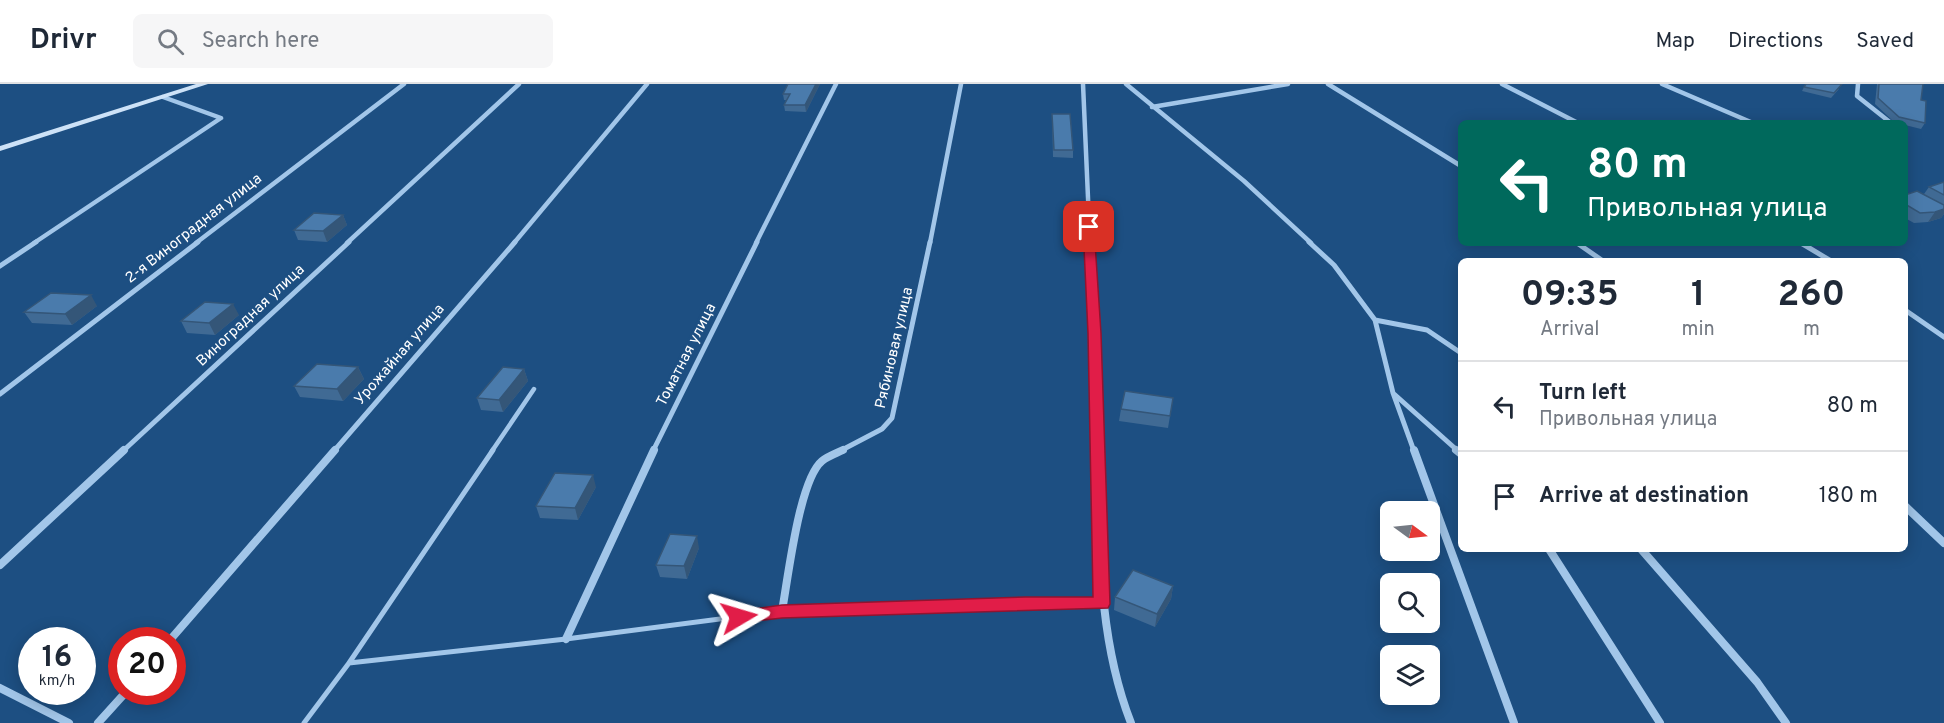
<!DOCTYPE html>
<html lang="en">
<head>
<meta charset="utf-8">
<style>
  :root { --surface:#fff; --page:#f6f6f7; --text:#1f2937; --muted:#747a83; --line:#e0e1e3 }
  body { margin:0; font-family:Overpass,sans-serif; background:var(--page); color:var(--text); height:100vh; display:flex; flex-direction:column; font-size:22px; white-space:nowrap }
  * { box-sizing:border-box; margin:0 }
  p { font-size:20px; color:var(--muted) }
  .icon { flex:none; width:33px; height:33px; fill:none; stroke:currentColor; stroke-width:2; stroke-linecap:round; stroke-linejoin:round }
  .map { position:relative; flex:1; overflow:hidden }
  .details { position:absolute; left:1458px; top:174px; width:450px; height:294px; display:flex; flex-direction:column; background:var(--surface); border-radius:9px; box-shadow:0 3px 15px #0003 }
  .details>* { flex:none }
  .top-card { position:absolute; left:1458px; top:36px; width:450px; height:126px; border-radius:9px; box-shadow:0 3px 15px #0003; background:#00695c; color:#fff; overflow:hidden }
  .needle { width:39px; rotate:105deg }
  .tools { position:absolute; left:1380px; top:417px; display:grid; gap:12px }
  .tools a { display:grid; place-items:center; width:60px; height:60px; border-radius:9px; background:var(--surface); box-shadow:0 3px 15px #0003; font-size:30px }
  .speed { position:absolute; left:18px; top:543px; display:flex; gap:12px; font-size:30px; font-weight:700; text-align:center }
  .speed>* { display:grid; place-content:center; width:78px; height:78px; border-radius:50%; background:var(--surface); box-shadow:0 3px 15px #0003; line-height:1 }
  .speed small { font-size:15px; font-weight:400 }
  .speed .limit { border:9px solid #d22; background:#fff; color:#111 }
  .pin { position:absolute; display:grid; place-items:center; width:51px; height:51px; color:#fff; margin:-26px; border-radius:12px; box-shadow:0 3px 9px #0006 }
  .me { position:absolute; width:66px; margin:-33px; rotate:83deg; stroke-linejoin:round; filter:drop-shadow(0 0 4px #0008) }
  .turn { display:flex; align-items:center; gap:21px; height:126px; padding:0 30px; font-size:27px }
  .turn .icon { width:78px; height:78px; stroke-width:2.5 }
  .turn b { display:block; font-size:42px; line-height:51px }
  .eta { display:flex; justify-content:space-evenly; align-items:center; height:102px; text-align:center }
  .eta b { font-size:36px; font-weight:700; line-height:42px }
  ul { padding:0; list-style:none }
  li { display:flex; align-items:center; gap:18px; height:90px; padding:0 30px; border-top:2px solid var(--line) }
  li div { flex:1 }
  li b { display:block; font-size:22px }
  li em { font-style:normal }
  header { display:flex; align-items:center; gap:36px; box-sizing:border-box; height:84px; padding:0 30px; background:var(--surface); border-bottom:2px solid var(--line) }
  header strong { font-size:28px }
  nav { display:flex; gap:33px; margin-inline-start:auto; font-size:21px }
  .search { width:420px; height:54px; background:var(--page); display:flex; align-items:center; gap:15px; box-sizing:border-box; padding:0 21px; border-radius:9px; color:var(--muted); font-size:22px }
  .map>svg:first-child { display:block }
</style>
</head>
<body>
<header>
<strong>Drivr</strong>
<div class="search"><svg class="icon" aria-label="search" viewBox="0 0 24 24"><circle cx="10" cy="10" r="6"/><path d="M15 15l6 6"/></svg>Search here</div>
<nav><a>Map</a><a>Directions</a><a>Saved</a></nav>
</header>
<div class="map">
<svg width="1944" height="639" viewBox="0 0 1944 639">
  <rect width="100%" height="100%" fill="#1d4f82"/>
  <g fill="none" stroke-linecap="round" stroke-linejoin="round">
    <path stroke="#a2c6e9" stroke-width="4.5" d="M492,367L534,305"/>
    <path stroke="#a2c6e9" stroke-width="5" d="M349,579L493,366
      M304,639L349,579L566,555L782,527L1025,519L1102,520"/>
    <path stroke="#a2c6e9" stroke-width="4.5" d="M1083,0L1090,159
      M1126,0L1244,97L1311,159
      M1328,0L1461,82
      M1502,0L1578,39
      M1662,0L1753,39
      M1858,0L1857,12L1891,39
      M1152,23L1288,0
      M34,159L221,34L163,13
      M196,159L404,0
      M347,159L519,0
      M514,159L647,0
      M756,159L836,0
      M930,159L961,0"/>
    <path stroke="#a2c6e9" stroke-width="5" d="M1090,158L1097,367
      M1309,158L1334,181L1375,236L1393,309L1414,367
      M1577,159L1603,177
      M1801,159L1831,177
      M0,182L36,158
      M1905,226L1944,253
      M1375,236L1427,246L1461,269
      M0,310L198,158
      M1394,310L1458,367
      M123,367L349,158
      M334,367L515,158
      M653,367L757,158
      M840,367L882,345L892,334L930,158"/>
    <path stroke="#a2c6e9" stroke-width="8" d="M1097,366C1100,458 1097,552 1131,639
      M1414,366L1514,639
      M1456,366L1461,370
      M1905,422L1944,459
      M1549,465L1660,639
      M1641,465L1757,598L1786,639
      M0,481L124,366
      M782,527C788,495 799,396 822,377C828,372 837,369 843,366
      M566,555L654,366
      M170,556L335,366
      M0,604L69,639
      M98,639L126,608"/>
    <path fill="#cde2f7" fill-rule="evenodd" d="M196,0H208L0,67V62Z"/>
  </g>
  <path fill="#406a94" d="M788,0H820L806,28L785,27L784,21L786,16H784L783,10Z
    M1877,0H1923L1921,16L1925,39L1921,45L1905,41V39H1895L1875,20Z
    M1804,3L1839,5L1831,14L1802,7Z
    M1052,30L1073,66V74L1053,73Z
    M1944,98V130L1941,134L1928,138L1914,139L1905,134V111L1924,110L1929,103Z
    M343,131L347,141L327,158L298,156L294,146Z
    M97,222L72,241L32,239L24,228Z
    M239,231L215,251L187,249L181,237Z
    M358,283L364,295L343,317L300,313L294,302Z
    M524,285L528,297L503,328L481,326L477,314Z
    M1173,314L1168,344L1119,337L1121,325Z
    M596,403L578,436L540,434L536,422Z
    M699,464L687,495L660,493L656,481Z
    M1173,502L1171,515L1155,543L1114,526L1115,513Z"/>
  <path fill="#345678" d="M816,0H820L806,28L805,21Z
    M1944,125V130L1941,134L1928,138L1935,128Z
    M343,131L347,141L327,158L323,147Z
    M91,211L97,222L72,241L65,230Z
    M233,220L239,231L215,251L209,239Z
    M358,283L364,295L343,317L337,305Z
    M524,285L528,297L503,328L499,316Z
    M593,391L596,403L578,436L575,424Z
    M697,452L699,464L687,495L684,482Z
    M1173,502L1171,515L1155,543L1157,530Z"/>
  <path fill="#4a7bac" stroke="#345678" stroke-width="1.5" d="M788,0H816L805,21H784L790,10H783Z
    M1806,0H1842L1834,9L1804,3Z
    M1879,0H1923L1921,16L1926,17L1925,39L1899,33L1878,14Z
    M1052,30H1070L1073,66H1054Z
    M1944,98V111L1929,103Z
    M1917,107L1944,121V125L1935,128L1920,129L1905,120V111Z
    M314,129L343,131L323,147L294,146Z
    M51,209L91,211L65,230L24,228Z
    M205,218L233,220L209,239L181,237Z
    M317,280L358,283L337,305L294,302Z
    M503,283L524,285L499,316L477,314Z
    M1125,307L1173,314L1170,332L1121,325Z
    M555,389L593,391L575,424L536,422Z
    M670,450L697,452L684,482L656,481Z
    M1133,486L1173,502L1157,530L1115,513Z"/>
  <path fill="#e11d48" stroke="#92132f" stroke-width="1.5" d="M1089,140L1094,143L1101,249L1110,520L1108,524L782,534L739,539L733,537L730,533L733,528L782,521L1025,513H1093L1088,249L1083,143Z"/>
  <g text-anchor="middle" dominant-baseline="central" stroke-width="5" stroke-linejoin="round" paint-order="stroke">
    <g font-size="15" fill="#fff" stroke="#1d4f82">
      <text transform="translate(194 145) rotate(-38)">2-я Виноградная улица</text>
      <text transform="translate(251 232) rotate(-43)">Виноградная улица</text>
      <text transform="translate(895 264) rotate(-77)">Рябиновая улица</text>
      <text transform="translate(400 271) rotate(-49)">Урожайная улица</text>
      <text transform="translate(687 271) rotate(-63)">Томатная улица</text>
    </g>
  </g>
</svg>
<div class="tools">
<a><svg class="needle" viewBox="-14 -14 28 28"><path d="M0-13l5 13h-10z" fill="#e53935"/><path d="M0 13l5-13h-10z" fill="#747a83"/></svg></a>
<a><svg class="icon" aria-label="search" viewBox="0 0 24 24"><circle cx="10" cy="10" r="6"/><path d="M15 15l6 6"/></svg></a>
<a><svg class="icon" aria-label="layers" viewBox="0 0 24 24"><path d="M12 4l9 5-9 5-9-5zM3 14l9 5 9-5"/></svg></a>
</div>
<div class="speed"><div>16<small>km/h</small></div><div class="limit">20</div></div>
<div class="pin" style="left:1089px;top:143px;background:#d93025"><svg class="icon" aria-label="arrive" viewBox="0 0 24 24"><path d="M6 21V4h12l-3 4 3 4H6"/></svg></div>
<svg class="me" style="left:739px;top:533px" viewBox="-20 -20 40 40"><path d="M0-17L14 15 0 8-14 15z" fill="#e11d48" stroke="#fff" stroke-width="4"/></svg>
<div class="top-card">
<div class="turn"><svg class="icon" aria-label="left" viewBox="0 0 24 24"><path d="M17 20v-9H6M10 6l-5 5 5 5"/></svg><div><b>80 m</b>Привольная улица</div></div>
</div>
<section class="details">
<div class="eta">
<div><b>09:35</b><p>Arrival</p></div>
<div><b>1</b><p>min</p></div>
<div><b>260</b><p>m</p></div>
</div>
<ul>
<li><svg class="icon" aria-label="left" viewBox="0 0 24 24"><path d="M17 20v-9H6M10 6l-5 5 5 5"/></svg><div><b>Turn left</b><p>Привольная улица</p></div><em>80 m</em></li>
<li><svg class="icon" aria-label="arrive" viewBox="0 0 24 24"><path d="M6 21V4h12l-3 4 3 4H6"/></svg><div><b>Arrive at destination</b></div><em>180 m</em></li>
</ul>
</section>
</div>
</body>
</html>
